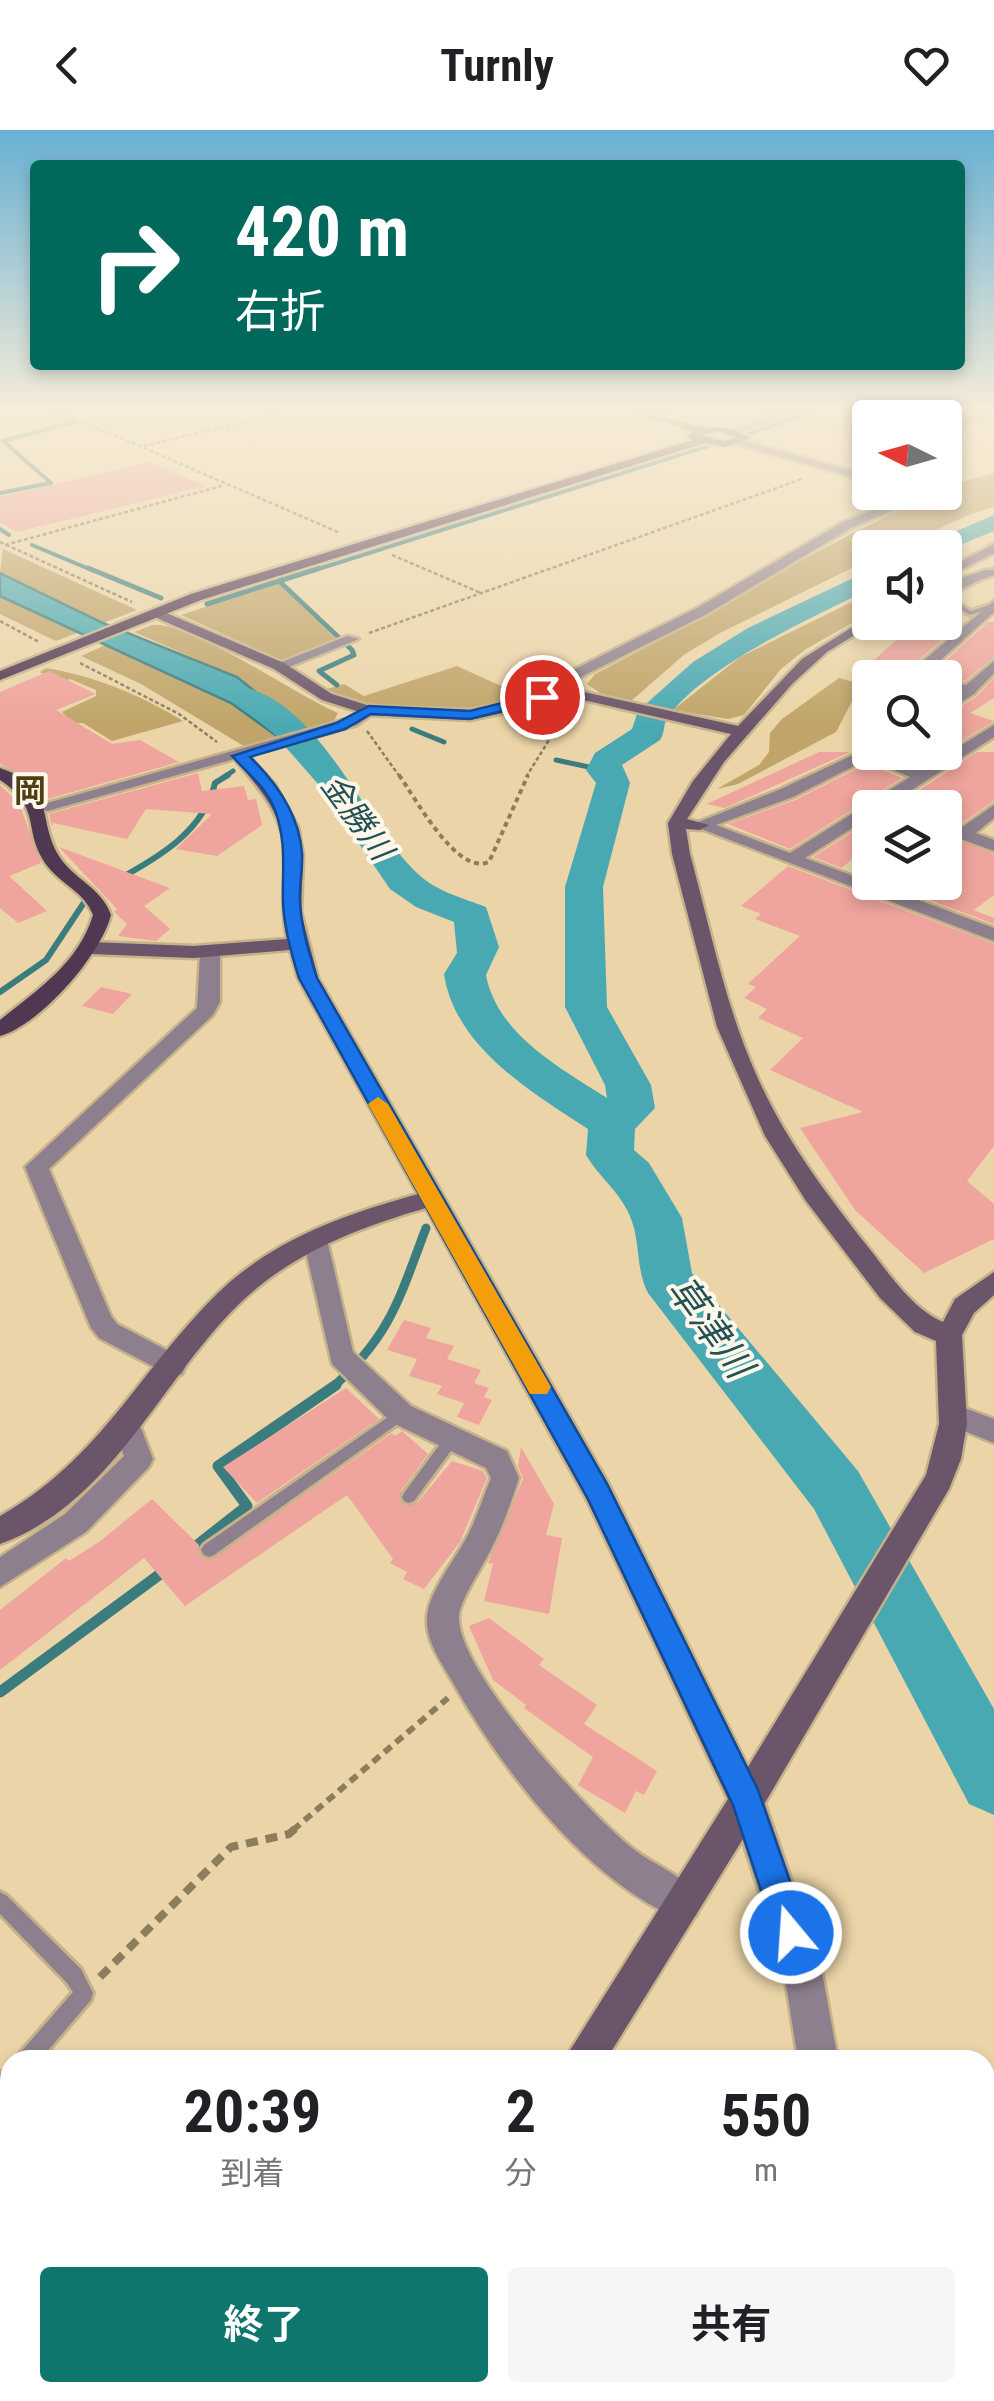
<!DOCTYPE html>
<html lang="ja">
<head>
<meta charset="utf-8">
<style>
  :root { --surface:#fff; --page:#f6f6f6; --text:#202124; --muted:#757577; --accent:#0f766e }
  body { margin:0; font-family:"Roboto Condensed","Noto Sans JP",sans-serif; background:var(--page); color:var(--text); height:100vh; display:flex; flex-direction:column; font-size:38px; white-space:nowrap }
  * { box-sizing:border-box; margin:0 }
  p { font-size:32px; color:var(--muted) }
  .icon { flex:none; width:55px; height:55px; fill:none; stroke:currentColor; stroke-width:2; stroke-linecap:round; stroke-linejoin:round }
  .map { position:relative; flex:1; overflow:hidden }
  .drawer { position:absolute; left:0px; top:1920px; width:995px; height:352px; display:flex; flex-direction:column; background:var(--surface); border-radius:30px 30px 0 0; box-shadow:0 5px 15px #0003 }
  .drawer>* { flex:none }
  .top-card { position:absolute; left:30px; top:30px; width:935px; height:210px; border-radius:10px; box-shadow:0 5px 15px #0003; background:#00695c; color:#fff; overflow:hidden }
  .needle { width:65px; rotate:275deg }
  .fabs { position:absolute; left:852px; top:270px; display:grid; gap:20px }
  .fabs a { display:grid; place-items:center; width:110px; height:110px; border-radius:10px; background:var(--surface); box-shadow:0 5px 15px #0003; font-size:50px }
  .pin { position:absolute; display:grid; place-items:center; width:85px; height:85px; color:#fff; margin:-42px; border:5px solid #fff; border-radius:50%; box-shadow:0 2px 10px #0007 }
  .me { position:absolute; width:110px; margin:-55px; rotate:342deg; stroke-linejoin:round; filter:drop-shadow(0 0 8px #0008) }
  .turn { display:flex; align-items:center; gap:35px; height:210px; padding:0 40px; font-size:45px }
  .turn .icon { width:130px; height:130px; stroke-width:2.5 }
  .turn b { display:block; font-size:70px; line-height:85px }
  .eta { display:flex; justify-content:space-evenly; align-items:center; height:170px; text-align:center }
  .eta b { font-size:60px; font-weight:700; line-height:70px }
  .action { display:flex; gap:20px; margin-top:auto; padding:20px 40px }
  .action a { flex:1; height:115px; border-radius:10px; background:var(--accent); color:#fff; font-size:40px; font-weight:700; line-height:115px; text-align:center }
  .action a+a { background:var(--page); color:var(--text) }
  header { display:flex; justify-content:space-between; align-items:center; height:130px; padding:0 40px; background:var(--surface); font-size:45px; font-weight:700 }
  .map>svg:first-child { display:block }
</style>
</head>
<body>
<header><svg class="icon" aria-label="back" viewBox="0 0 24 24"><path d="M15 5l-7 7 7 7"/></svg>Turnly<svg class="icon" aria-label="heart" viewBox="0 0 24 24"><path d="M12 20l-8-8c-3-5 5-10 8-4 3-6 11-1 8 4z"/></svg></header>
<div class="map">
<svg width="994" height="2271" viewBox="0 0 994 2271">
  <rect width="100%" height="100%" fill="#ebd5a8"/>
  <path fill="#c0a469" d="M994,343V377C953,387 912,418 870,418V429L720,503L685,524L631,571L600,563L587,554L595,544C709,487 816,415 934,365L928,363L945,362V356Z
    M3,419L137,480L103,493L0,443Z
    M278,453L338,511L280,530L181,485Z
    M870,463V483L806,519L781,539L744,585L728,589L673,580L740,527Z
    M0,466L77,503L56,511L0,484Z
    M152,495C191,491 296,566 338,583L334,591L304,601L237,547L134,502Z
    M108,514L231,573L281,609L254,617L242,615L141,554L81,526Z
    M457,536L521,565C478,594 370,584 327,559L344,554L364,566Z
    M46,538C95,546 141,565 183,591L112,611L83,593H73L62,582L96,566V560L70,549L59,553L40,542Z
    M839,548L861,554L836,602L738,654L717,659L759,635L769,622L770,603L782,589Z"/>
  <path fill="#49a9b3" stroke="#3b7c7e" stroke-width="2.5" d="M0,443L103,493L237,547L304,601L281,609L231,573L0,466Z"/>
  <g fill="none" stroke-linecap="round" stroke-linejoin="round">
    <path stroke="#3b7c7e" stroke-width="4" d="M749,303L824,279
      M0,363L51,353L3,311L74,292L44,279
      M0,399L9,405
      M32,415L94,441
      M312,441L711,315"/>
    <path stroke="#3b7c7e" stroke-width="5" d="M88,438L161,468
      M320,438L279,451L352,520L354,525L319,541L337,555
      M207,474L279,451
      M412,599L444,612
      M556,630L603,640
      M224,647L233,641"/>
    <path stroke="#3b7c7e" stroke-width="6" d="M119,749C159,727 204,701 215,653L228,645
      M0,862L46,830L85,771"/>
    <path stroke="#3b7c7e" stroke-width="9" d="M333,1257C391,1205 399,1169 426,1098"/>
    <path stroke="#3b7c7e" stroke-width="11" d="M191,1420L247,1376L218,1336L336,1255
      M0,1562L167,1439"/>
    <path fill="#49a9b3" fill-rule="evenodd" d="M994,385V401L945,421V418H917Z
      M870,440V459C815,486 700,538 667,589C663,595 665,603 660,610L622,635L630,653L603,757L607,877L651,955L655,978L635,999L634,1020L649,1033L682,1088L692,1143L858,1341L994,1579V1685L969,1674L814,1379L648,1163C635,1138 641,1109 629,1084C618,1060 599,1047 586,1025L588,999C531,962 455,917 444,844L457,823L454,792L416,777L390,759L319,655L274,604L230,567L246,558C321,576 366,695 417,743C435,761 463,768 486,777L499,817L486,845C497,904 560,938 607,968L605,955L565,877V757L596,653L586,640L595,623L632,599L638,581L693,532L748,498Z"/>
  </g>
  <path fill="#efa49d" d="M150,332L205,356L17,402L0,392V367Z
    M916,492H963L908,539L874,530Z
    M988,492H994V527L965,551L931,544Z
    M49,541L96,564L56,580L112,614L140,610L179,632L44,670L33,652L0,634V562Z
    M994,548V568L970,583L994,591L945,621V586L976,567Z
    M819,622H850L725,678L707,674Z
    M977,622H994V671L956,697L954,708L994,724V765L974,780L994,788V794L899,759L906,752H945V678H892Z
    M868,633L902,648L790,719L728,694L795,670Z
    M198,643L202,661L244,656L248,670L256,669L262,695L217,726L176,719L212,684L146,679L127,709L53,693L52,697L49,684Z
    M0,655L19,673L41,733L9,746L47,781L18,793L0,778Z
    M870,691V713L842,738L813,727Z
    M59,717L170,758L144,776L170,799L156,811L118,806L127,794L114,782L117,779Z
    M788,736L994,814V1016L967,1051L994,1074V1109L924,1143L855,1080L800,998L863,982L770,940L803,908L758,888L767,879L744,868L756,857L748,854L800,806L755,789L761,784L741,776Z
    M101,857L132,864L113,884L82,876Z
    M404,1190L431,1198L426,1208L454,1216L447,1229L481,1240L474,1253L489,1258L484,1267L492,1270L479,1295L457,1287L464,1273L437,1264L442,1256L409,1246L417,1229L387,1220Z
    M346,1258L379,1289L257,1373L223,1337Z
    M402,1301L428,1324L401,1361L403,1374L417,1373L452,1331L483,1341L487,1348L460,1412L424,1459L403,1449L407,1442L390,1433L393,1429L347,1365L185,1476L144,1428L0,1540V1480L66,1428L69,1431L99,1412L152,1369L199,1415L201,1427L210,1430L392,1303L395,1306Z
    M521,1317L554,1374L546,1405L562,1408L549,1484L484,1471L493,1434L488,1433L523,1349L518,1336Z
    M489,1488L544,1529L539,1535L597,1575L584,1594L657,1641L644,1665L636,1661L625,1683L578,1655L593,1627L524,1578L526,1575L493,1550L469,1496Z"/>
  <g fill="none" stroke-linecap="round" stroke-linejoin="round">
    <g stroke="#c5b28a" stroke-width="6">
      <path id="lane" d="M994,439V443L947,466L971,481L992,474L994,478L970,485L945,471V462Z
        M401,1278L406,1280L408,1284L406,1288L214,1425L209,1427L204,1425L201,1420L204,1415Z
        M451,1304L456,1306L458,1310L456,1314L414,1371L409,1373L404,1371L402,1367L404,1363L446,1306Z
        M0,1762L6,1765L81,1839L93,1863L91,1870L40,1930H17L20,1923L73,1862L67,1853L0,1784Z
        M10,1937V1961L3,1965L10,1971V1998L3,1995L0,1991V1943Z
        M203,2262H228L231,2271H207Z"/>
    </g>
    <g stroke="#c5b28a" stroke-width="5">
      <path id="street" d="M790,279H806L740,303L731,301Z
        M994,279V284L945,302V296Z
        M739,309L870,346V352L735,314Z
        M911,362H922L924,367L851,398L707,484L581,547L568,567L556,564L571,541L697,478L843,392L912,365Z
        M994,414V423L955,443L945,440Z
        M985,440H993L994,445L945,462V454Z
        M994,471V482L925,544L931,548H909L910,542Z
        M347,506L359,509L284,539L272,536Z
        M994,531V543L974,564L945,582V570L957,562L945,559V550L966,555Z
        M369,575L377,580L357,595L47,681L33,677L347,589Z
        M994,595V607L884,678H870V687L805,728L994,798V811L691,695L781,659L870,617V622L921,640ZM868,629L910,647L790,723L716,695L793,667Z
        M994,675V688L976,703L994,710V721L958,708V700Z
        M210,818L220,824V872L213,885L49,1039L111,1186L117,1194L182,1228L186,1236L182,1244L173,1247L99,1208L91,1198L25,1037L197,878L200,824Z
        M315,1100L327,1109L353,1222L411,1276L507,1321L519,1348C511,1372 503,1397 491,1419C482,1438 466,1460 460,1480C445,1530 591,1685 631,1717C653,1736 690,1746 701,1773L696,1786L683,1791C586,1751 502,1640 452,1551C440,1530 422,1506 428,1480C434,1455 456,1428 468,1405C477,1387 483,1367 491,1348L486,1338L391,1292L332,1234L303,1109Z
        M957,1275L994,1289V1313L947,1294L943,1286L947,1278Z
        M126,1282L136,1285L153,1329L149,1337L86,1402L0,1457V1427L65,1384L124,1326L112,1293L116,1285Z
        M747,1654L759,1659L764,1671L821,1836L838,1930H798L783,1836L730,1671L735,1659Z
        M821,2262H867V2271H821Z"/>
    </g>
    <g stroke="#c5b28a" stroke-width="5">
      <path id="secondary" d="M157,479L284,533L332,564L370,576L470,580L575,560L738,596L802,529L865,489L876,492L827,522L792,554L724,632L687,689L709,695L700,700L686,699L690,724C710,797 725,875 756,944C784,1008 825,1062 868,1117C888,1142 912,1179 943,1192L955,1169L994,1142V1165L974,1183L962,1205L967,1294L961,1329L949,1359L759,1683L606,1930H564L728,1669L587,1370L426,1078C357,1098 290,1124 238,1175C159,1253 111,1374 0,1414V1386C102,1328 139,1240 219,1162C274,1109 346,1084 418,1064L298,848L290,820L194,828L90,824L80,818L90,812L194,816L287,809C281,781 285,757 285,729C286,685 258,657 232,626L246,623L275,655L298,697L303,725L301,782L318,848L608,1353L748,1637L926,1345L939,1294L936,1211L915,1202L880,1168L806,1071L765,1006L717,897L672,724L668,693L693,651L731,604L575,568L470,590L369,585L322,570L274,539L152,486L150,483Z
        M349,2262H395L392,2271H345Z"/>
    </g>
    <g stroke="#c5b28a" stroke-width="5">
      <path id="primary" d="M623,279C649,279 671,291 696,296C718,300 728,294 750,308L724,317L705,313L201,470L0,550V541L191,464L693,310L688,307L692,301ZM720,301L735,308L724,311L700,305Z
        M0,638C58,658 36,688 59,726C73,749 101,757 111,785C101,825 40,895 0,906V890C38,859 78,834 93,785C84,762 64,756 49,738C20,702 45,680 0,650Z"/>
    </g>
    <path stroke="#8c7d5d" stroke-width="2.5" stroke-dasharray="4 2.5" stroke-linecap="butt" d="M54,279L340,403
      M144,316L297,279
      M0,412L132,472
      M5,415L225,355
      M392,425L481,463
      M0,491L39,512
      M369,503L802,349
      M80,533L179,584L217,612
      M367,601L400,647
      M526,647L566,583"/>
    <path stroke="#8c7d5d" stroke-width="4" stroke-dasharray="5 4" stroke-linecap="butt" d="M399,645C416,669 457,746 489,732L528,645"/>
    <path stroke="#8c7d5d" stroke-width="6" stroke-dasharray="9 6" stroke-linecap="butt" d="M293,1700L448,1568"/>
    <path stroke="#8c7d5d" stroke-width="8" stroke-dasharray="12 8" stroke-linecap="butt" d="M100,1847L231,1717L289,1704L296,1698"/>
    <use href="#lane" fill="#8e7f8e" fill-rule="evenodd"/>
    <use href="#street" fill="#8e7f8e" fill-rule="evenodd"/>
    <use href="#secondary" fill="#6a556b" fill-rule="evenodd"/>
    <use href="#primary" fill="#513852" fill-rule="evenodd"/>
  </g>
  <linearGradient id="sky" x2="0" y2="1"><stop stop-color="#68b0d3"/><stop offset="0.47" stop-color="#f6ecd8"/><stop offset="1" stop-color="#f6ecd8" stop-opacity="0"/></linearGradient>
  <rect width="994" height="597" fill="url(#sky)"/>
  <path fill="#1a73e8" stroke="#114b97" stroke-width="2.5" d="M542,563L547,570L470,589L371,584L345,599L250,627C276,652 299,685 302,723C303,739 299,755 300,771C301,797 309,823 317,848L607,1354L758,1660L808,1803L803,1815L791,1820L779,1815L733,1675L588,1369L299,848C291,823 284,798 283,772C282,739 287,713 275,680C266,657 248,644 232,626L336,593L369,576L470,581Z"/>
  <path fill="#f59e0b" d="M378,967L388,974L547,1250L551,1257L547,1264H530L368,974Z"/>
  <g text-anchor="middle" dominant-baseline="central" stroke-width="8" stroke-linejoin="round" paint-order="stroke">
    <g font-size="32" font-weight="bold" fill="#503e13" stroke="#fef8ea">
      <text x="30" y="661">岡</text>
    </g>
    <g font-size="32" font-style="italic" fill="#255055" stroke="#fef8ea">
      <text transform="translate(357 687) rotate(54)">金勝川</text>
    </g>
    <g font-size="38" font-style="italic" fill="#255055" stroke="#fef8ea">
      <text transform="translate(710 1197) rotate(54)">草津川</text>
    </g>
  </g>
</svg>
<div class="fabs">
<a><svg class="needle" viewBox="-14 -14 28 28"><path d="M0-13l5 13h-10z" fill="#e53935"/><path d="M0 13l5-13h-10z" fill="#757577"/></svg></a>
<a><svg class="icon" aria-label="sound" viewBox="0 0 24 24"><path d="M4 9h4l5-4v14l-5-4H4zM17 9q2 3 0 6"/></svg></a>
<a><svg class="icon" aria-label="search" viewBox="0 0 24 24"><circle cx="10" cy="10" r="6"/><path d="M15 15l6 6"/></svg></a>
<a><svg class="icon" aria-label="layers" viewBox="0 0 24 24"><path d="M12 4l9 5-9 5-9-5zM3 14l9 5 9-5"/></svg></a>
</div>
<div class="pin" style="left:542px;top:567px;background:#d93025"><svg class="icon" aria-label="arrive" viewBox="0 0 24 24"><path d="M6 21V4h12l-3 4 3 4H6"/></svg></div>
<svg class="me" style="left:791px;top:1803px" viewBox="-20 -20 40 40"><circle r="17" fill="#1a73e8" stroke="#fff" stroke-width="3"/><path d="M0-11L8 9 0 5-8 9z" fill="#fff"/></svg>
<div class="top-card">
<div class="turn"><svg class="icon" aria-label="right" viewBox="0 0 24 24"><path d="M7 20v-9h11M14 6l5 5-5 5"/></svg><div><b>420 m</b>右折</div></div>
</div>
<section class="drawer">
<div class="eta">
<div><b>20:39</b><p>到着</p></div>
<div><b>2</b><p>分</p></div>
<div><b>550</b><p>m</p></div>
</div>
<div class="action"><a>終了</a><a>共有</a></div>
</section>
</div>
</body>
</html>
